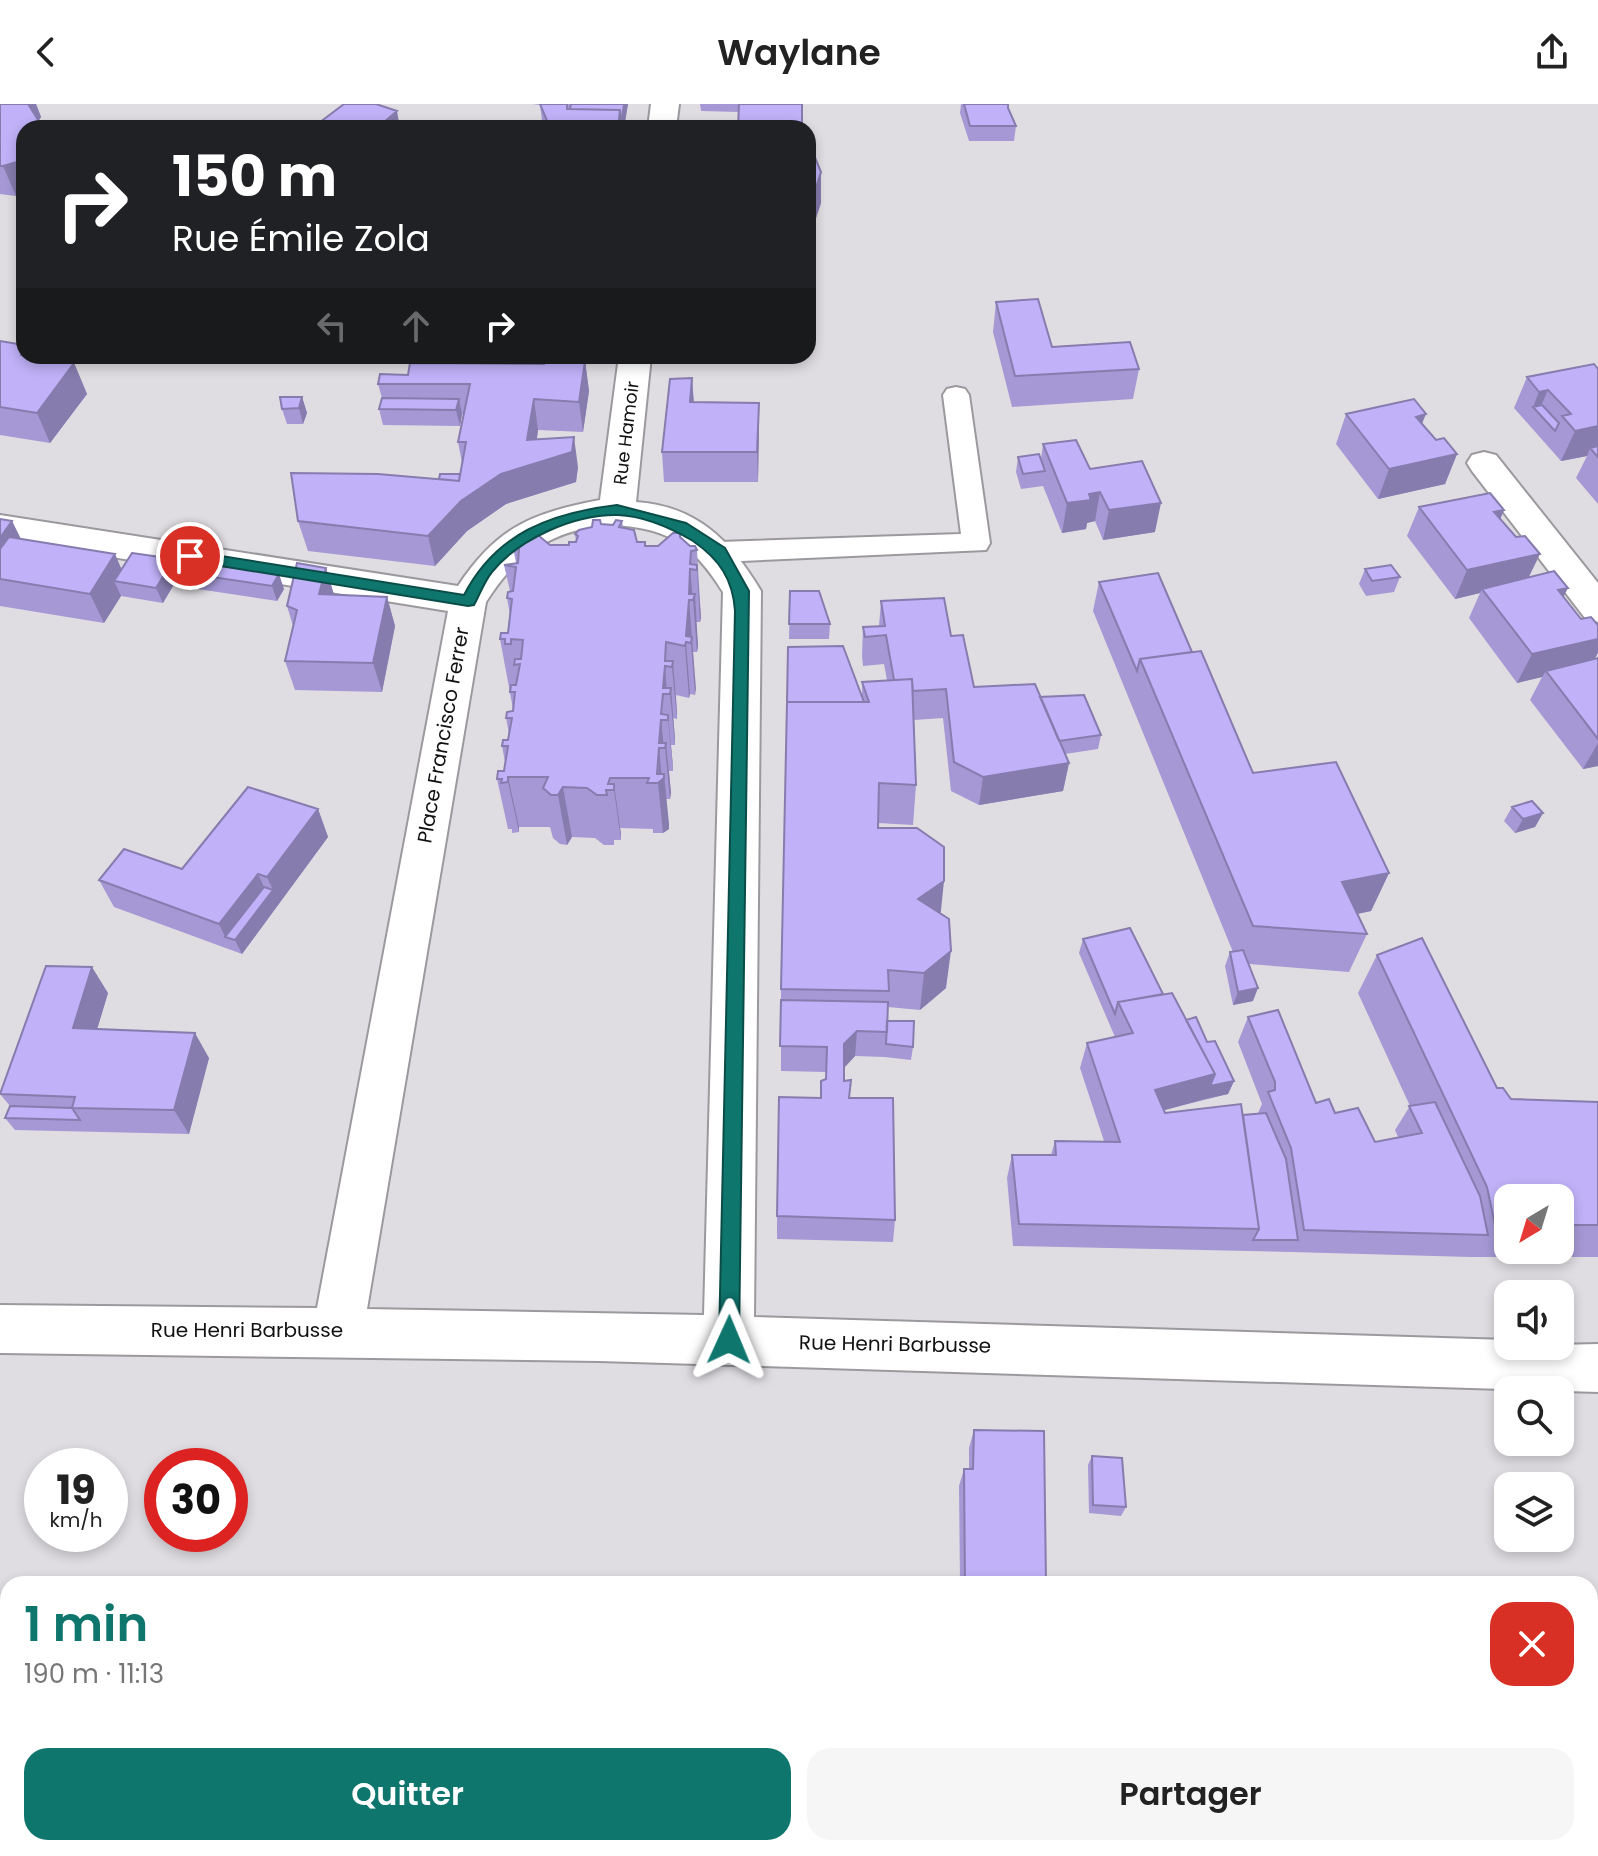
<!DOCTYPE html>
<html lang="fr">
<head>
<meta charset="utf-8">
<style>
  :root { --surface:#fff; --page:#f6f6f6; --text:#222; --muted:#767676; --accent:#0f766e }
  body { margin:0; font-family:Poppins,sans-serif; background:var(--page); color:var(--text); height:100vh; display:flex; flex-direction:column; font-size:30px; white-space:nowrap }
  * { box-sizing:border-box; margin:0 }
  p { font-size:26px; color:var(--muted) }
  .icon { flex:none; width:44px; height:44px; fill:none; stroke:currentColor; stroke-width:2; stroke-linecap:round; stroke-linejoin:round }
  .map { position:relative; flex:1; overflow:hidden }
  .panel { position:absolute; left:0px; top:1472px; width:1598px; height:280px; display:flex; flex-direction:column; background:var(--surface); border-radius:24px 24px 0 0; box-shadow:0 4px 12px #0003 }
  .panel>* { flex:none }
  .banner { position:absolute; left:16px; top:16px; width:800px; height:244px; border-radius:24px; box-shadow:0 4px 12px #0003; background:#202124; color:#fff; overflow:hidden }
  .needle { width:52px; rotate:218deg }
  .tools { position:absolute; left:1494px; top:1080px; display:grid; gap:16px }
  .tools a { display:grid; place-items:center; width:80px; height:80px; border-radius:16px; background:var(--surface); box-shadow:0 4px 12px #0003; font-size:40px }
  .speed { position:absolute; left:24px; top:1344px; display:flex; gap:16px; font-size:40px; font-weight:700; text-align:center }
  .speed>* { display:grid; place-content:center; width:104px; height:104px; border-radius:50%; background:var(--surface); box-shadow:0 4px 12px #0003; line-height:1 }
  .speed small { font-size:20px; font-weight:400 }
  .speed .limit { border:12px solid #d22; background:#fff; color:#111 }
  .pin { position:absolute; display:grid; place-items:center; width:68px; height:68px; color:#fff; margin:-34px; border:4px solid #fff; border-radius:50%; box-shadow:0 2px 8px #0007 }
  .me { position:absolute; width:88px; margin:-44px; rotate:1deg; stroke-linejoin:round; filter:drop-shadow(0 0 6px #0008) }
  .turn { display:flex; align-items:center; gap:28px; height:168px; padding:0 24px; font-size:36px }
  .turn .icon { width:104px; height:104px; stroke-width:2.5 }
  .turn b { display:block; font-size:56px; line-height:68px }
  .lanes { display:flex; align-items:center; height:76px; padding:0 24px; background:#0003; justify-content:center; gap:40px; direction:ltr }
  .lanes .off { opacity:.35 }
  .round { display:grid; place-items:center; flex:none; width:84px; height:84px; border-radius:24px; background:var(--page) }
  .head { display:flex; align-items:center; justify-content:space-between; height:136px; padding:0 24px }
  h1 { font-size:48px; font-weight:600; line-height:60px; color:var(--accent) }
  .button { display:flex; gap:16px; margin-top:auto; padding:16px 24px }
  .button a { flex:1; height:92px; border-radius:24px; background:var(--accent); color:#fff; font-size:32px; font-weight:600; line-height:92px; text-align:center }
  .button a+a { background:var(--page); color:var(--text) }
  header { display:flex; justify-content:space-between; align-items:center; height:104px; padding:0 24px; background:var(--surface); font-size:36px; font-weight:600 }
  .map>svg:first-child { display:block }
</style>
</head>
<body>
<header><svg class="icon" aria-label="back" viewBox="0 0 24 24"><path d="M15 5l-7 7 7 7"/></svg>Waylane<svg class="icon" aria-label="share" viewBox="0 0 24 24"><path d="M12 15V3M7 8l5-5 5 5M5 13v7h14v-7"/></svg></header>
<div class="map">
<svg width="1598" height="1752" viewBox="0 0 1598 1752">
  <rect width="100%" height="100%" fill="#e0dde2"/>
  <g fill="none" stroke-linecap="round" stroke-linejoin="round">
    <g stroke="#9c999e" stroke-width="4">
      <path id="lane" d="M956,283L965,285L969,291L990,439L986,446L719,458L709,455L705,448L709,441L719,438L961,430L943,291L947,285Z"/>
    </g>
    <g stroke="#9c999e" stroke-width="4">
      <path id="street" d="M651,0H679L676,24H648Z
        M619,252H651L636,398C697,402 731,437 761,487L754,1213L1508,1236V1242L1598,1240V1288L599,1257L0,1249V1201L317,1204L448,507L0,435V411L458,482C497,423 532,409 600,396ZM604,420C665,424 690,435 723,488L704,1211L367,1205L486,498C517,449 548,430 604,420Z
        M1484,348L1496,351L1598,479V518L1585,514L1472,367L1467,359L1472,351Z"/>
    </g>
    <use href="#lane" fill="#fff" fill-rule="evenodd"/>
    <use href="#street" fill="#fff" fill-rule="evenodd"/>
  </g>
  <path fill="#a598d5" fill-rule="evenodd" d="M0,0H36L41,13L38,17L16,92L0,90Z
    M532,0H628L624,24H543L540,1Z
    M700,0H802L739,8L701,7Z
    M961,0H1008V4L1016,22L1014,37H969L960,9Z
    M808,51L821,68V99L813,123H808Z
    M996,198L1052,243L1139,265L1133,295L1012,303L993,228Z
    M0,237L33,253L74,259L87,290L50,339L0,331Z
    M458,252H534L533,260L585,257L589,287L583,328L538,326L537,335L578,363L576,378L506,400L467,427L435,462L308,447L298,417L439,375L460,370L462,359L458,338L464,310H462L460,322L383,321L379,305L382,294L378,280L408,271L459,260Z
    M1598,265V400L1576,374L1587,352L1561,357L1514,304L1527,273Z
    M692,274L694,298L759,299L758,378H664L662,348Z
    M302,293L307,309L303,320H287L282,305Z
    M1346,310L1422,320L1436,336L1457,350L1445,380L1378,395L1336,340Z
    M1043,340L1090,365L1155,428L1103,436L1095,417L1087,419L1086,425L1062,429L1043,382L1021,385L1016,368L1018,353L1041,355Z
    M1419,403L1504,406L1500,415L1528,473L1564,493L1595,555L1598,554V662L1583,665L1530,596L1542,573L1517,579L1469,514L1480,489L1455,495L1407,432Z
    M0,415L12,417L20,435L122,465L180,470L163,499L121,492L104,519L0,502Z
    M622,417L623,423L637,438L645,442H658L680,434L697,446L701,514L700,518H696L698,542L697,548H693L695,591L690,590L689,594L676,591L677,609V615L673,614L675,635V641H671L673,667H669L671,689L670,695H666L669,725L663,729H653V725L620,724L621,736H614V741H604L595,734L572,733L567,741L560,740L553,734L550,723H519V728L512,729V725H508L497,675L504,667L505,658L502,642L508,636L509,630L506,614L513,607V605L500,535L508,529L510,511L507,494L510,487L504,461L516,459L513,443L532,434L540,428L541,434L550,441H569L576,438L575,430L601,420L613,421Z
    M192,458L284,485L277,497L191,484L185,469Z
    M326,464L334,491L387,493L395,522L382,588L295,586L285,557L293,522L287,502Z
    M1365,465L1400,473L1394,488L1366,492L1359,480Z
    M1099,478L1192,548L1253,669L1389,769L1371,807L1358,810L1367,830L1349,868L1249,860L1253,897L1233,901L1225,862L1230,848H1233L1093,507Z
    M790,487L830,520L829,535H789Z
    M881,497L951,532L974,583L1040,593L1101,631L1098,645L1065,650L1069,659L1063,687L979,701L951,687L943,614L914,616L916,681L913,721L878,719V724L941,810L946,884L920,906L888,903L887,917L913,943L911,956L885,953L855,952L844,964V977L895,1116L893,1138L777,1135V1112L820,994L821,977L826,975V968L781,967V885L862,593V578L887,576L884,560L863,562L862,552L863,523L879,522Z
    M1512,703L1543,709L1535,723L1515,729L1504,717Z
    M318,705L328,733L242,850L114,803L99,776L182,765Z
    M1083,835L1163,890L1207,938L1234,977L1228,990L1164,1006L1165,1009L1243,1011L1258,1009L1262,1000L1238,938L1248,913L1316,999L1335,1009L1375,1038L1398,1033L1395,1026L1410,1002L1358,889L1377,851L1497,984L1511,995L1598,998V1153H1470L1292,1148L1013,1142L1007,1074L1012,1051H1051L1055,1037H1104L1080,964L1087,939L1115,933L1079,849ZM1508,1094H1560V1146H1508Z
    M108,889L97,925L209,954L189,1030L15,1026L5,1014L10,1002L0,990Z
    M974,1326L1046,1480H960L959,1382L964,1365H969V1344Z
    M1092,1352L1126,1403L1121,1412L1089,1409L1088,1361Z"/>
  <path fill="#867cae" d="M27,0H36L41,13L35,22Z
    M624,0H628L624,24H618L620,6Z
    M397,7L400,24H377Z
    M24,56V90L16,92L3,62Z
    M821,68V99L813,123V93Z
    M526,252H534L530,276Z
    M585,257L589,287L583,328L579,298Z
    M74,259L87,290L50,339L37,309Z
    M692,274L694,305L690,298Z
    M1548,286L1538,309L1533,303L1539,288Z
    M302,293L307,309L303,320L299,304Z
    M459,295L462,310L460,322L456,306Z
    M534,295L538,326L533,360L574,333L578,363L576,378L506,400L467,427L435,462L428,432L461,397L527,336Z
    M759,299V329L758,378L757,348Z
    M1426,310L1416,334V313Z
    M1598,322V349L1590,344L1587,352L1561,357L1575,327Z
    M1457,350L1445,380L1378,395L1389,365Z
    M1100,388L1095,417L1087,419L1086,425L1062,429L1067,399L1089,390Z
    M1161,399L1155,428L1103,436L1109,406Z
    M1504,406L1494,430V408Z
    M12,417L27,447L0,475V434Z
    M115,450L128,480L114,477L121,492L104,519L90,490Z
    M1540,450L1526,479L1482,485L1480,489L1455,495L1467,466Z
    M174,455L180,470L163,499L156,484Z
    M697,461L701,514L700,518L697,466Z
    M326,464L335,494L319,490Z
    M690,465L693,496L689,490Z
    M279,470L284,485L277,497L272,482Z
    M1568,484L1556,508L1558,486Z
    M695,490L698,542L697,548L693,496Z
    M387,493L395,522L382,588L373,559Z
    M689,496L696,585L695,591L691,539L686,532Z
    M1598,535V549L1591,562L1546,567L1542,573L1517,579L1532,550Z
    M686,538L690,590L689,594L685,542Z
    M673,557L677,609V615L672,563Z
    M665,562L667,590L663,584Z
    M671,584L675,635V641L670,590Z
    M668,611L673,662V667L668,616Z
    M661,616L664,644L659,639Z
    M666,639L671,689L670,695L665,644Z
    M1598,639V662L1583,665Z
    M659,644L662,676L664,670L669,720V725L663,729L658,679Z
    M1069,659L1063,687L979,701L983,673Z
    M508,673L519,723V728L508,678Z
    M614,680L621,730V736L614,686Z
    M563,683L572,733L567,741L558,691Z
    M318,705L328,733L242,850L235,836L225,833L219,820L258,770L268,792L273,786L267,773Z
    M1543,709L1535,723L1515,729L1523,715Z
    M1389,769L1371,807L1325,816L1342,778Z
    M944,777L940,816L918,795Z
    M951,847L946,884L920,906L924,869Z
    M92,863L108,889L90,949L73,924Z
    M1258,884L1253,897L1233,901L1238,888Z
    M857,927L855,952L843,965L844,940Z
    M195,929L209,954L189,1030L174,1006Z
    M1215,970L1205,995L1147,1011L1155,986Z
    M1234,977L1228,990L1205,995L1210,982Z
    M592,1744H604V1752H591Z"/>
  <path fill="#c0b1f8" stroke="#867cae" stroke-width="2" d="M0,0H28L42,22L59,24H24V56L3,62H0Z
    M344,0H376L397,7L377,24H320L315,22Z
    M540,0H567V5L620,6L618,24H550Z
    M571,0H624L621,21L620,6L570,5Z
    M739,0H802V24H738Z
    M964,0H1008V4L1016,22H970Z
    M808,51H814L821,68L813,93L808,92Z
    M1038,195L1052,243L1130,238L1139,265L1015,272L996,198Z
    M0,237L24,241V246L21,251L24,252L74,259L37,309L0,303Z
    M545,257H585L579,298L534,295L527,336L574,333L572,348L501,370L461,397L428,432L298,417L291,369L378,370L459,377L466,338H458L470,280H378L380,270L408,271L410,259L544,260Z
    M1594,260L1598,265V322L1575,327L1562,312L1571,310L1548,286L1539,288L1527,273Z
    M692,274L690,298L759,299L757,348H662L670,275Z
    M280,293H302L299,304L282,305Z
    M382,294L459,295L456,306L379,305Z
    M1414,295L1426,310L1416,313L1436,336L1444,334L1457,350L1389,365L1346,310Z
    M1542,301L1559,319L1555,327L1533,303Z
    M1076,336L1090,365L1142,357L1161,399L1109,406L1100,388L1089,390L1091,396L1067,399L1043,340Z
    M1598,342V353L1590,344Z
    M1039,350L1045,367L1023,370L1018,353Z
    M440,370H460L459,377L439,375Z
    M1490,389L1504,406L1494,408L1516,433L1525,432L1540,450L1467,466L1419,403Z
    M0,415L12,417L0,434Z
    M593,416H600L601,420L613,421L616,416L622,417L619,423L634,426L637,438H645V442H658L673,429H680V433L690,442H695L697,446L691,447L690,460L697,461V466L690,465L689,490H695L693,496H689L686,532L692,533L691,539L686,538L685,542L666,538L665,557H673L672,563L665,562L663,584H671L670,590H663L661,610L668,611V616H661L659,639H666L665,644H659L657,670H664V674L658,679H647L649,674H610L608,680H614V686H606L607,691H597L587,684L563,683L558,691H551L543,684L548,673H508V678L501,679L502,675H497L498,667H504L508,642H502L503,636H508L512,614H506L507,608L513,607L515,588H510L511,581H516L520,560L514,561L515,555H521L523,536L511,535V540H505V535H500L501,529H508L512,495L507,494L508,488L513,487L516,463L504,461L518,459L519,445L513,443L516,438L519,440L532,434L533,428H540L539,432L550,441H569V438H576L578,432L575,430L579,426L592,423Z
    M9,433L115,450L90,490L0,475V445Z
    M132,449L174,455L156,484L114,477Z
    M192,458L279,470L272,482L185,469Z
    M297,459L326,464L319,490L387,493L373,559L285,557L297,506L287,502Z
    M1391,461L1400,473L1372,477L1365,465Z
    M1554,467L1568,484L1558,486L1581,515L1591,513L1598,521V535L1532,550L1482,485Z
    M1158,469L1192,548L1140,555L1137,567L1099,478Z
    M790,487H819L830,520H789Z
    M944,494L951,532L963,531L974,583L1035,580L1069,659L983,673L954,658L946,585L913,587L912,575L894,576L886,531L865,533L863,523L885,522L881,497Z
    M843,542L864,598H787L788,543Z
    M1201,547L1253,669L1336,658L1389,769L1342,778L1367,830L1253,822L1140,555Z
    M1598,554V635L1546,567Z
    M912,575L916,681L879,679L878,724H917L944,743V777L918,795L949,815L951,847L924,869L888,866L889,887L781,885L787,598H869L862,578Z
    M1084,591L1101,631L1059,637L1040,593Z
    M248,683L318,705L267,773L258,770L219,820L99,776L124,745L182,765Z
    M1532,697L1543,709L1523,715L1512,703Z
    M264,783L273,786L235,836L225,833Z
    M1130,824L1163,890L1118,898L1115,910L1083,835Z
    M1422,834L1497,984H1503L1511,995L1598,998V1121H1560V1094H1508V1121H1495L1487,1083L1377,851Z
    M1243,846L1258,884L1238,888L1230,848Z
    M46,862L92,863L73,924L195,929L174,1006L72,1004L75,993L0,990Z
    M1172,889L1215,970L1155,986L1165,1009L1241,1000L1259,1125L1019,1120L1012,1051H1056L1055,1037L1120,1038L1087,939L1133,929L1118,898Z
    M781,896L888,898L887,928L857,927L844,940V977L851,976L849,994H893L895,1116L777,1112L779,993L821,994V977L826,975L827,943L780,942Z
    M1278,906L1316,999L1329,995L1335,1009L1358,1004L1375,1038L1422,1029L1409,1002L1435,998L1480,1092L1488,1131L1304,1126L1291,1044L1268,988L1275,986V978L1248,913Z
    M1196,913L1207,938L1215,937L1234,977L1210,982L1215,970L1186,916Z
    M887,917H914L913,943L886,940Z
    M10,1002L72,1004L80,1016L5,1014Z
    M1266,1009L1286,1055L1298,1136H1253L1259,1125L1243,1011Z
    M974,1326L1044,1327L1046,1480H965L964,1365H973Z
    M1092,1352L1122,1354L1126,1403L1093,1401Z
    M128,1744H592L591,1752H126Z"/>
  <path fill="#0f766e" stroke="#0a4d48" stroke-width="2" d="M617,401L686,419L725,444L749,487L739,1236L736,1243L729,1246L722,1243L719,1236L735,507C733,475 719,455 693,437C671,424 643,412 618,411C574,410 519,435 492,468C484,478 480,490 474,501L468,502L190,457L182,452L190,447L464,491C496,429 551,409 617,401Z"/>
  <g text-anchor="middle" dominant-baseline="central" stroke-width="7" stroke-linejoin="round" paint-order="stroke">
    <g font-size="18" fill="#111012" stroke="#fff">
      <text transform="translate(626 329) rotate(-83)">Rue Hamoir</text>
    </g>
    <g font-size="20" fill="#111012" stroke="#fff">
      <text transform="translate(443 631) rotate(-80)">Place Francisco Ferrer</text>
      <text x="247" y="1226">Rue Henri Barbusse</text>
      <text transform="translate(895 1240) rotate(1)">Rue Henri Barbusse</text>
    </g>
  </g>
</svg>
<div class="tools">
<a><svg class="needle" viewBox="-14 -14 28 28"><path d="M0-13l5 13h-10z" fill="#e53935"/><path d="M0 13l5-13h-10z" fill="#767676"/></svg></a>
<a><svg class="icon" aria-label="sound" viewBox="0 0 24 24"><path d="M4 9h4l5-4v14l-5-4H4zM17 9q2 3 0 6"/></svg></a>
<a><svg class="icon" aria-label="search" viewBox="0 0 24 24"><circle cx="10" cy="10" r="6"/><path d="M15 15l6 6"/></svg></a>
<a><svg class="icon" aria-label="layers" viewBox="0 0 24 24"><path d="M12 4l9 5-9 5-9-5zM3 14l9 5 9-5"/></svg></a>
</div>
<div class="speed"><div>19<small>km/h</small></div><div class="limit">30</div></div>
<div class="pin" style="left:190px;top:452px;background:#d93025"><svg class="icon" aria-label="arrive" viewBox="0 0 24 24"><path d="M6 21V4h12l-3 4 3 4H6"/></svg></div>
<svg class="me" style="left:729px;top:1236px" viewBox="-20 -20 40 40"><path d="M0-17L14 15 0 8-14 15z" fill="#0f766e" stroke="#fff" stroke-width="4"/></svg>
<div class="banner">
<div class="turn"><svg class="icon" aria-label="right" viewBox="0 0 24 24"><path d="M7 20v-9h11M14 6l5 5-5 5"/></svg><div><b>150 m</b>Rue Émile Zola</div></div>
<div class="lanes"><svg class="icon off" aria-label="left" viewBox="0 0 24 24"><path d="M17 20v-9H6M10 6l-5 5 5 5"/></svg><svg class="icon off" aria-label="ahead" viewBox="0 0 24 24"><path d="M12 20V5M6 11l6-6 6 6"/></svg><svg class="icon" aria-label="right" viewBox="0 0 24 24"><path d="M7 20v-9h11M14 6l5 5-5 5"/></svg></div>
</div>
<section class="panel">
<div class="head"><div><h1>1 min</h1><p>190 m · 11:13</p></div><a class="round" style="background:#d93025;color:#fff"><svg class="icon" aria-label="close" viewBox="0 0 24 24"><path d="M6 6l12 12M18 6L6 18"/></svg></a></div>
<div class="button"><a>Quitter</a><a>Partager</a></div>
</section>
</div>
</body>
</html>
